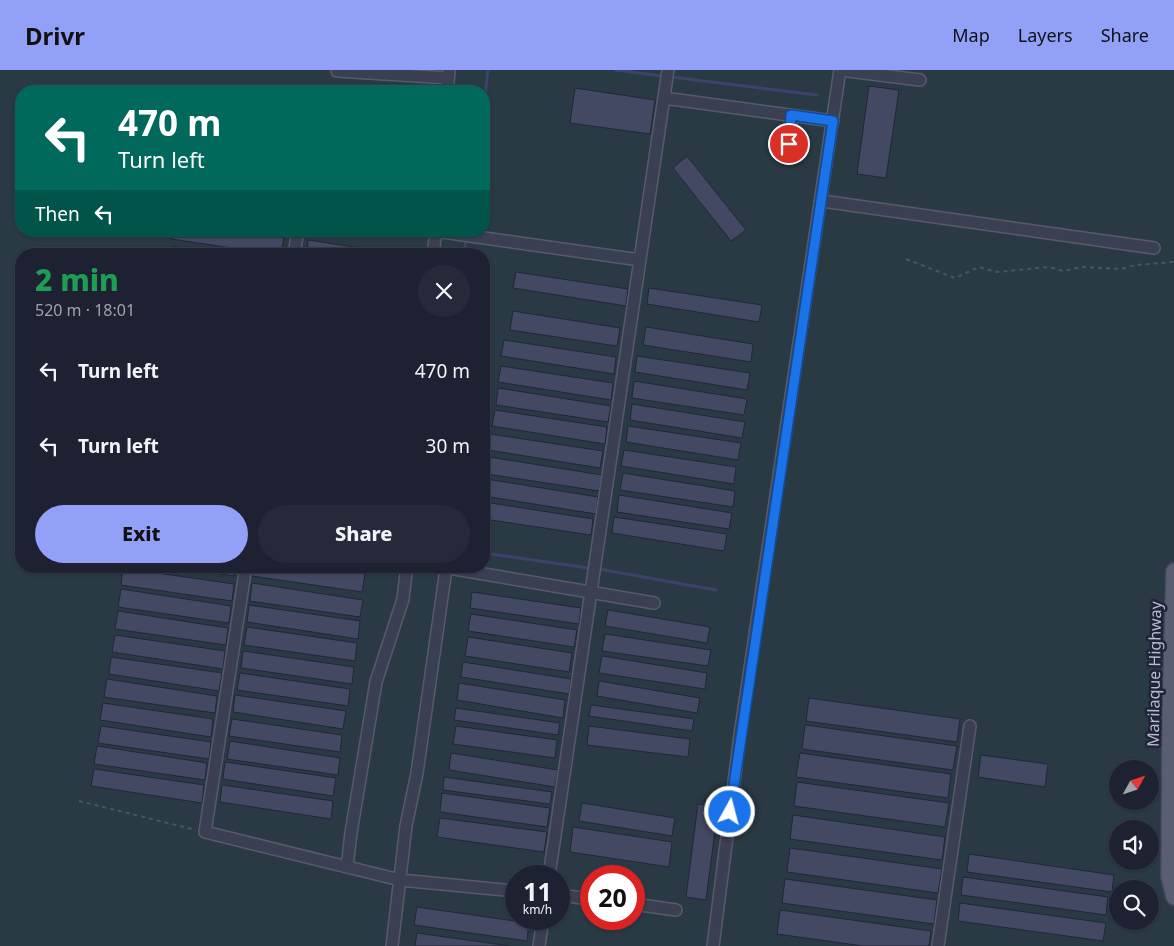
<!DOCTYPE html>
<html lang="en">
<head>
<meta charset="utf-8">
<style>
  :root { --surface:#1d2132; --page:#25293a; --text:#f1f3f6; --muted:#a0a3ac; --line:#3b3e4d; --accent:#92a0f8 }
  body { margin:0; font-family:"Noto Sans",sans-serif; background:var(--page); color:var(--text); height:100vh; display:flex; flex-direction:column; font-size:19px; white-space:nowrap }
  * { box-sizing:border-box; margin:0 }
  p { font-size:16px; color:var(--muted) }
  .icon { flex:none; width:28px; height:28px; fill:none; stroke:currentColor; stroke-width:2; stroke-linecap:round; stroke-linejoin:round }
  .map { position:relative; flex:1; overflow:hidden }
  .drawer { position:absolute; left:15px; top:178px; width:475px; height:325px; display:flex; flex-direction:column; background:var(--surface); border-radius:20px; box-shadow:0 1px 4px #0004,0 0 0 1px var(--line) }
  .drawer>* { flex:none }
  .hud { position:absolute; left:15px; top:15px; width:475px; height:152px; border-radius:20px; box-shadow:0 1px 4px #0004,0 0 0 1px var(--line); background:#00695c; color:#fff; overflow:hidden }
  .needle { width:32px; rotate:50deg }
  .fabs { position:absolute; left:1109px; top:690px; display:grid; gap:10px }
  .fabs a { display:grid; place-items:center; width:50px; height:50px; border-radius:50%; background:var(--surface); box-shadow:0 1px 4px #0004,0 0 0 1px var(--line); font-size:25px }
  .speed { position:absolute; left:505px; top:795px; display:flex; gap:10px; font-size:25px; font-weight:700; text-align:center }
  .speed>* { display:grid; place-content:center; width:65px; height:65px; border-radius:50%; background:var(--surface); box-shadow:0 1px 4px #0004,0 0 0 1px var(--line); line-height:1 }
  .speed small { font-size:12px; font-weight:400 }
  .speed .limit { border:8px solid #d22; background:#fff; color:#111 }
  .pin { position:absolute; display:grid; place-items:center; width:42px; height:42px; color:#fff; margin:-21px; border:2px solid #fff; border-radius:50%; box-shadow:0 1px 5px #0007 }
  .me { position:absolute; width:55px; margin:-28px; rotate:7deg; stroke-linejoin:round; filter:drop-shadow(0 0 4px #0008) }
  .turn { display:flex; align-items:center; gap:18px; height:105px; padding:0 20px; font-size:22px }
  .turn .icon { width:65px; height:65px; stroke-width:2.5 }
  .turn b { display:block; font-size:35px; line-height:42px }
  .then { display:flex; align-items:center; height:48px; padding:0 20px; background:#0003; gap:10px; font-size:19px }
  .round { display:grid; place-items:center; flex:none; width:52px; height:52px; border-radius:26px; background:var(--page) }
  .overview { display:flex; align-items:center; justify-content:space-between; height:85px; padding:0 20px }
  h1 { font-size:30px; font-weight:800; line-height:38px; color:#1e9e55 }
  .cta { display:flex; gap:10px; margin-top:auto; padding:10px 20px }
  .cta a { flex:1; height:58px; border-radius:30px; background:var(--accent); color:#111; font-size:20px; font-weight:800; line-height:58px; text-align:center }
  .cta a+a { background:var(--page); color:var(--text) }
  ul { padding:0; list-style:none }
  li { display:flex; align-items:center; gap:15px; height:75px; padding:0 20px }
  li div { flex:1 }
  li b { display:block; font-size:19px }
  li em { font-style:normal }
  header { display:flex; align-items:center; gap:30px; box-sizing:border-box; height:70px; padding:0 25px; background:var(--accent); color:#111 }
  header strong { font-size:24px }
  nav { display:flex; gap:28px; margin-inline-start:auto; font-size:18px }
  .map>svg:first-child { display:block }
</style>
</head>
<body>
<header>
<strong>Drivr</strong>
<nav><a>Map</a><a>Layers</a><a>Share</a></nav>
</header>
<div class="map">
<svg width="1174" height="876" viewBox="0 0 1174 876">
  <rect width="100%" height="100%" fill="#272c43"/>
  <path fill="#293a44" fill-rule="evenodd" d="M0,0H1174V876H0ZM21,21H484V161H21ZM21,184H484V496H21ZM1118,699H1150V731H1118ZM1118,759H1150V791H1118ZM516,806H559V849H516ZM591,806H634V849H591ZM1118,819H1150V851H1118Z"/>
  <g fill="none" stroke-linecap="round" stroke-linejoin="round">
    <path stroke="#3b436a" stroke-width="3" d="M616,0L662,6
      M671,7L817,25
      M484,35L488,0
      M464,184L466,170
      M484,483L589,498
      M599,499L716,520"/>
  </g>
  <path fill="#444963" stroke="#22263a" d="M869,16L899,20L886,108L857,104Z
    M575,18L655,30L650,64L570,53Z
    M687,86L746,160L731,171L673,98Z
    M172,161H242L284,168L281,184H273L171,169Z
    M308,170L399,184H307Z
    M171,176L221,184H170Z
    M516,202L628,219L626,236L513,218Z
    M649,218L762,235L759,252L647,234Z
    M513,241L620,258L617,276L510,260Z
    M646,257L753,274L751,292L643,275Z
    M504,270L616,287L614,304L501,286Z
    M637,286L750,303L747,320L635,302Z
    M501,296L613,313L611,330L498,312Z
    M634,311L747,329L744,345L632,328Z
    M498,318L611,336L608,352L496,335Z
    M632,334L745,352L742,368L630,350Z
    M495,340L607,357L605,374L492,356Z
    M628,356L741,373L738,390L626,372Z
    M490,364L603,381L600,398L488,380Z
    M624,380L736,397L734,414L621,396Z
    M489,387L602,405L599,421L487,404Z
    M623,403L735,421L733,437L620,420Z
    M486,409L598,427L596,444L484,426Z
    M619,425L732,443L729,459L617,442Z
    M484,432L593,449L591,465L484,449Z
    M614,447L727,464L724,481L612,463Z
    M166,496H235L234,506Z
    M253,496H309L365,504L362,522L252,506Z
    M123,498L234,514L232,531L121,515Z
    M252,513L363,530L360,547L250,531Z
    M121,519L231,536L229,553L118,537Z
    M472,522L581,538L579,554L470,538Z
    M249,535L360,551L358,569L247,552Z
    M608,540L710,557L707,573L605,556Z
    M118,541L228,558L226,575L115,559Z
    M471,544L577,560L574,577L468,561Z
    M247,557L357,573L355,591L244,575Z
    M605,564L711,580L708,596L602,581Z
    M115,565L225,581L223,599L112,582Z
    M468,567L572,583L569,602L465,586Z
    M243,581L354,597L352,614L241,598Z
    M602,586L707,603L705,619L599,603Z
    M111,587L222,603L219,621L109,604Z
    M463,592L571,609L569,624L461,607Z
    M240,603L350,619L348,636L237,620Z
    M107,609L217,626L215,643L104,627Z
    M599,611L700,628L697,643L597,626Z
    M459,613L565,630L563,648L457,630Z
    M235,625L346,641L343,659L233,642Z
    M809,628L960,649L957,672L806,651Z
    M103,633L213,649L211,667L100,650Z
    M591,635L694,649L692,661L589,646Z
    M456,638L560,653L558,665L454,650Z
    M232,649L342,665L340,682L229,666Z
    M805,655L957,676L953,700L802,679Z
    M101,656L211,672L209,689L98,673Z
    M456,656L557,670L555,688L453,674Z
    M589,656L690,669L688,687L587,675Z
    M230,671L340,688L338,705L227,689Z
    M97,676L207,693L205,710L94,694Z
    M451,683L558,700L555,717L449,700Z
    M800,683L951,704L948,728L796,707Z
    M981,685L1048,694L1045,717L978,707Z
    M225,692L336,708L333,726L223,709Z
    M94,699L204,715L202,733L91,716Z
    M444,707L552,722L550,734L443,720Z
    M797,712L949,733L945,757L794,736Z
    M222,715L333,731L331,749L220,732Z
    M442,723L550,738L547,757L440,742Z
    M582,733L675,748L672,766L579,751Z
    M698,734L718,737L706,830L686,827Z
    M793,745L945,767L942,790L790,769Z
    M440,748L547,762L544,782L437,767Z
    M573,757L672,772L669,797L570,782Z
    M790,778L942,799L938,823L787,802Z
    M969,784L1114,805L1112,822L967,802Z
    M963,807L1108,827L1106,845L961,825Z
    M785,809L937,830L934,854L782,833Z
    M960,833L1106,853L1103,871L958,851Z
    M417,837L529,853L527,871L414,855Z
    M780,840L931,861L929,876H863L777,864Z
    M417,863L510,876H415Z"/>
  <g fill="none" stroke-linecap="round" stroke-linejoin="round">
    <g stroke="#575a6d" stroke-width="14">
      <path id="minor" d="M840,0L920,10
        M337,1L448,8
        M447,21L449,2
        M664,28L833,51
        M788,88L791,45
        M822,131L1154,178
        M435,161L640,190
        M294,184L298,161
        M433,184L436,161
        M246,496L205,762L400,810L516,821
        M437,496L654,533
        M347,797L351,763L376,612L403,529L407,496
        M549,806L668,0
        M559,825L591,829
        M634,834L676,840
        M392,876L406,756L417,703L446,499
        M539,876L543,849
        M713,876L740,665L840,0
        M938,876L970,656"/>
    </g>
    <g stroke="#45485c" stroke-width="18">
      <path id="major" d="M1174,501L1170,640L1169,807L1174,827"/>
    </g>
    <path stroke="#475760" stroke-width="2" stroke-dasharray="4 4" stroke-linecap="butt" d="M906,189L955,208L979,197L997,202L1049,197L1063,201L1082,197L1121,199L1136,195L1174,192
      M79,731L196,760"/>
    <use href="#minor" stroke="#3b3f52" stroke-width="11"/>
    <use href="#major" stroke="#5a5e72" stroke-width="15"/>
  </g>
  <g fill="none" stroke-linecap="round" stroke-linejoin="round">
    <g stroke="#114b97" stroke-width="12">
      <path id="route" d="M730,742L833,51L791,45L789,74"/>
    </g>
    <use href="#route" stroke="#1a73e8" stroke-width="9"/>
  </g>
  <g text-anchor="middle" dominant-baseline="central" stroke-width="5" stroke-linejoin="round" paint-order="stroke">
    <g font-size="16" fill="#b9bbcc" stroke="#202438">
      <text transform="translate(1154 604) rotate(-89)">Marilaque Highway</text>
    </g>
  </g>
</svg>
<div class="fabs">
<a><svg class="needle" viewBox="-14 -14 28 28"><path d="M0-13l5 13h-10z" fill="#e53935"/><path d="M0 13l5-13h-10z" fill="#a0a3ac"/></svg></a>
<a><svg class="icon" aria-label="sound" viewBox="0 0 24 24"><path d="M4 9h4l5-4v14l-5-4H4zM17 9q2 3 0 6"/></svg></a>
<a><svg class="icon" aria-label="search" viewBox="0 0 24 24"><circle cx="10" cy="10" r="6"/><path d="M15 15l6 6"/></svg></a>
</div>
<div class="speed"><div>11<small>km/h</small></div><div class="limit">20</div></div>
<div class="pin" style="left:789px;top:74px;background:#d93025"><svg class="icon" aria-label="arrive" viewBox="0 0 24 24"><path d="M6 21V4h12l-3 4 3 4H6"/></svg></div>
<svg class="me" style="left:730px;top:742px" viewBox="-20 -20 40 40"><circle r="17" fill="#1a73e8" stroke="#fff" stroke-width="3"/><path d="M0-11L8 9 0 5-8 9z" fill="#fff"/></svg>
<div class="hud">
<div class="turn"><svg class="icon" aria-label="left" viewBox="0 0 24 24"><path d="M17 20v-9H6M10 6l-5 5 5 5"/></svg><div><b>470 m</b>Turn left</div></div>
<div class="then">Then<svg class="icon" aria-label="left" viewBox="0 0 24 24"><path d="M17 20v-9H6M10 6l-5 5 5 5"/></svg></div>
</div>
<section class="drawer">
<div class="overview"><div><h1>2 min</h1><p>520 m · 18:01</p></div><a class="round"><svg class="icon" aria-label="close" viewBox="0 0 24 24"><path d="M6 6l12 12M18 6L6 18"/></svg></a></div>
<ul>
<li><svg class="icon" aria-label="left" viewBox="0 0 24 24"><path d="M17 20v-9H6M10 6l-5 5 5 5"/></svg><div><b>Turn left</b></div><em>470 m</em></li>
<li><svg class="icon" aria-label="left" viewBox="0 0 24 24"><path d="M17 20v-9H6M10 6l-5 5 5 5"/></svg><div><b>Turn left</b></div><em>30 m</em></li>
</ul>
<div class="cta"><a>Exit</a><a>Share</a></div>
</section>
</div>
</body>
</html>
